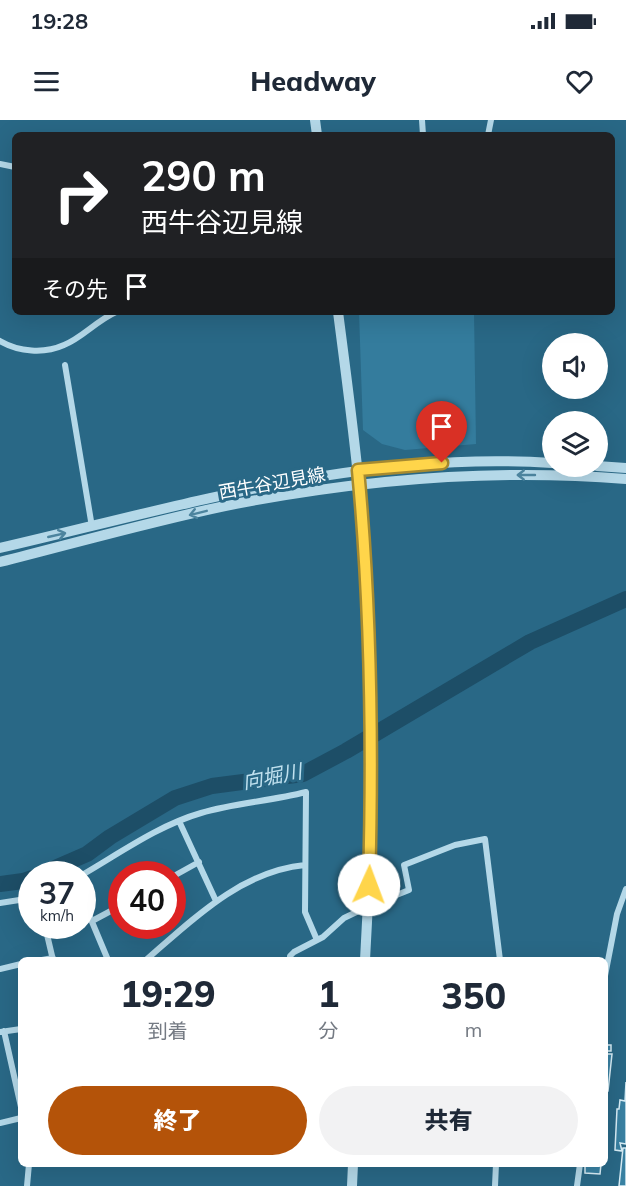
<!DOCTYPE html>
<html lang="ja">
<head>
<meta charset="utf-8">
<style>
  :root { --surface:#fff; --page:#f2f2f3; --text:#1f2937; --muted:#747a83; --accent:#b45309 }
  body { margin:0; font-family:Mulish,"Noto Sans JP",sans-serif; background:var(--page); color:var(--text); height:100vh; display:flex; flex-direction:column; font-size:22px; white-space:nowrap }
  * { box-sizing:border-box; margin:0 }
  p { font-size:20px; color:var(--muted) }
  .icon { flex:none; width:33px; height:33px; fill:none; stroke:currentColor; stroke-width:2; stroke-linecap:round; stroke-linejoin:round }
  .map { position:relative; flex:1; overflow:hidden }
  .details { position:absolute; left:18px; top:837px; width:590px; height:210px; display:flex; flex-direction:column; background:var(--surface); border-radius:9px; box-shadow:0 6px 24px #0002 }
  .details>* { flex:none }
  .guide { position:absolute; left:12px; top:12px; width:603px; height:183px; border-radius:9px; box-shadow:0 6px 24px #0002; background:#202124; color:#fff; overflow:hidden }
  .fabs { position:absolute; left:542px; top:213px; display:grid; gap:12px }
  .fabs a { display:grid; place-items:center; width:66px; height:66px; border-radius:50%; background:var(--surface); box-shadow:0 6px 24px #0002; font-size:30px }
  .speed { position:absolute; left:18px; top:741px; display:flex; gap:12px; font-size:30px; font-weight:700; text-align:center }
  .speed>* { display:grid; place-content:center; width:78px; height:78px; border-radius:50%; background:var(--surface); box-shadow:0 6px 24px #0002; line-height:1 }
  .speed small { font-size:15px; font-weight:400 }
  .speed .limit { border:9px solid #d22; background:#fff; color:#111 }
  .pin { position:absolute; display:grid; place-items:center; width:51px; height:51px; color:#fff; margin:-62px -26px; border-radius:50% 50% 50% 0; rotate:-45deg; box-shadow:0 0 6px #0007 }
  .pin .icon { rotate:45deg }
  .me { position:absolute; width:66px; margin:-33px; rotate:2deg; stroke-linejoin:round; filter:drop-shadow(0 0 4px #0008) }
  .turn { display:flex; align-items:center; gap:21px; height:126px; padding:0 30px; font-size:27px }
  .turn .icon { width:78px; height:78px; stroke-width:2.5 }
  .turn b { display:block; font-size:42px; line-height:51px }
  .then { display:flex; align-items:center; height:57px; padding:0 30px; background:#0003; gap:12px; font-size:22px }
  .eta { display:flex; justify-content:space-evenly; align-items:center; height:102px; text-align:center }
  .eta b { font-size:36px; font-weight:800; line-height:42px }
  .button { display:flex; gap:12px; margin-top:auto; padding:12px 30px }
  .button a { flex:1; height:69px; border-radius:36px; background:var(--accent); color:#fff; font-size:24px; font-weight:800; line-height:69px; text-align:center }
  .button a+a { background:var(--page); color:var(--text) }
  .status { display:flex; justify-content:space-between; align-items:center; height:42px; padding:0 30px; background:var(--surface); direction:ltr }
  .status svg { height:16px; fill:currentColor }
  header { display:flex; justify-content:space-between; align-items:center; height:78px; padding:0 30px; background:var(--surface); font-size:27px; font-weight:800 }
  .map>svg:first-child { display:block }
</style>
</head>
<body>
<div class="status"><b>19:28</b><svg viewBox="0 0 49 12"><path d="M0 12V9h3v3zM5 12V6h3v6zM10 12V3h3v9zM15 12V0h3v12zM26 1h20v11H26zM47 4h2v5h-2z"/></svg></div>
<header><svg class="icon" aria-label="menu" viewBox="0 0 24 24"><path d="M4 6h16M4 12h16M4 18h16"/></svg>Headway<svg class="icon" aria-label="heart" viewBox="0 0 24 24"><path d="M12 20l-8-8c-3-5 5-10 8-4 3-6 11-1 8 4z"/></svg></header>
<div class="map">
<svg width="626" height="1066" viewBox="0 0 626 1066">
  <rect width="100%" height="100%" fill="#296886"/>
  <path fill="#347c9d" d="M359,192H474L476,324L405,330L382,324L363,310Z"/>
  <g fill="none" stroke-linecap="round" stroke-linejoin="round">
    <path stroke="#1d4e67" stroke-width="16" d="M41,754L87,734L110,717L175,678L212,666L303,654L346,631L530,522L626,479
      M0,764L23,761L32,758"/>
  </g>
  <path fill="#3981a2" stroke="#d8edf6" stroke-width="1.5" d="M604,925H611V931H604Z
    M604,934H612L608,971H604Z
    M626,962V1024L620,1023L622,1031L615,1030L617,989H619L620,980L625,981Z
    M604,975H607L604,1005Z
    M623,1028H626V1066H619Z
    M585,1044H601L600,1054L585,1053Z"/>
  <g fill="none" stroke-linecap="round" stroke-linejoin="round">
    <path stroke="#b4d8e8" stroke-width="6" d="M422,0L423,15
      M488,15L491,0
      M0,44L15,47
      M0,221C19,232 44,234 64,225C82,218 96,201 116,192
      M65,245L92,407
      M179,701L216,781
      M82,755C120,733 159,705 201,693C235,683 271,681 306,672L305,792L317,820
      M172,757L199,742
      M82,778L108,840
      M0,783L32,778
      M92,801L122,785
      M45,806L53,840
      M42,840L53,838
      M146,840C192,800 241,751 305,745
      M290,840V836L294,832L323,817L344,798L369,786L409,770L404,745L455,725L485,719L500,840
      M0,849L21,844
      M604,861L617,794L626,769
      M4,911L21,987
      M0,912L21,909
      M0,1003L21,998
      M27,1066L29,1044
      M495,1066L496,1044
      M577,1066L580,1044"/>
    <path stroke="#b4d8e8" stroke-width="10" d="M315,0L317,15
      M338,192C351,291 364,390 368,490C373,607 372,723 365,840
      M597,346L626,348
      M0,428C182,386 362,330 552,343
      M0,442C75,423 149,402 225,386C356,360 492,348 626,359
      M352,1066L353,1044"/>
  </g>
  <defs><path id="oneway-shaft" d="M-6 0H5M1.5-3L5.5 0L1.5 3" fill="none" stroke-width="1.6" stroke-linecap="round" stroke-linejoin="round" transform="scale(1.5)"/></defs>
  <g stroke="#4c849e">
    <use href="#oneway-shaft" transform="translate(526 355) rotate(-180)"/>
    <use href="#oneway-shaft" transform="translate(198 393) rotate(166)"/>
    <use href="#oneway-shaft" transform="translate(57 415) rotate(-13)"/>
  </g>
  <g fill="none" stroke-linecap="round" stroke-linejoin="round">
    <g stroke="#a68a30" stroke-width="15">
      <path id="route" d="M369,765C373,626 371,488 358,350L442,343"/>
    </g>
    <use href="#route" stroke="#ffd54a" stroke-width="10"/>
  </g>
  <g text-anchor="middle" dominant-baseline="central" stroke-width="6" stroke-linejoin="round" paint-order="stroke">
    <g font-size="18" fill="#fff" stroke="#296886">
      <text transform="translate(272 363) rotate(-10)">西牛谷辺見線</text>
    </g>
    <g font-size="20" font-style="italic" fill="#c0e1ef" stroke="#296886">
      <text transform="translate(272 656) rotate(-11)">向堀川</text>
    </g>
  </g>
</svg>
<div class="fabs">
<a><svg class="icon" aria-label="sound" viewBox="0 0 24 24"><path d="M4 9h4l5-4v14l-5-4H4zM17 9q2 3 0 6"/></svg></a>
<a><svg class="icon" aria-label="layers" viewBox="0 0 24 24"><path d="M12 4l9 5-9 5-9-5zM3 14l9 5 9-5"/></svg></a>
</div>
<div class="speed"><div>37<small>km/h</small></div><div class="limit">40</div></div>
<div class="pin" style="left:442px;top:343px;background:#d93025"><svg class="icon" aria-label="arrive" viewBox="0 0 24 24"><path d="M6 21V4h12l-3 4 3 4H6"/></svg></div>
<svg class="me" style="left:369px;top:765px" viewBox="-20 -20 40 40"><circle r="19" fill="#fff"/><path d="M0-13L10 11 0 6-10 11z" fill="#ffd54a"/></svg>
<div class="guide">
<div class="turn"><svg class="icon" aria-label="right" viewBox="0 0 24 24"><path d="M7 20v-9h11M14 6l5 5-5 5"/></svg><div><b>290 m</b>西牛谷辺見線</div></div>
<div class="then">その先<svg class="icon" aria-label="arrive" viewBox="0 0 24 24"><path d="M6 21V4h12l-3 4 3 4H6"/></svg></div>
</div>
<section class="details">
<div class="eta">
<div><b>19:29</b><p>到着</p></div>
<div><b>1</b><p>分</p></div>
<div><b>350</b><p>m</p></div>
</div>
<div class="button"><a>終了</a><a>共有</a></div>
</section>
</div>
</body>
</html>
